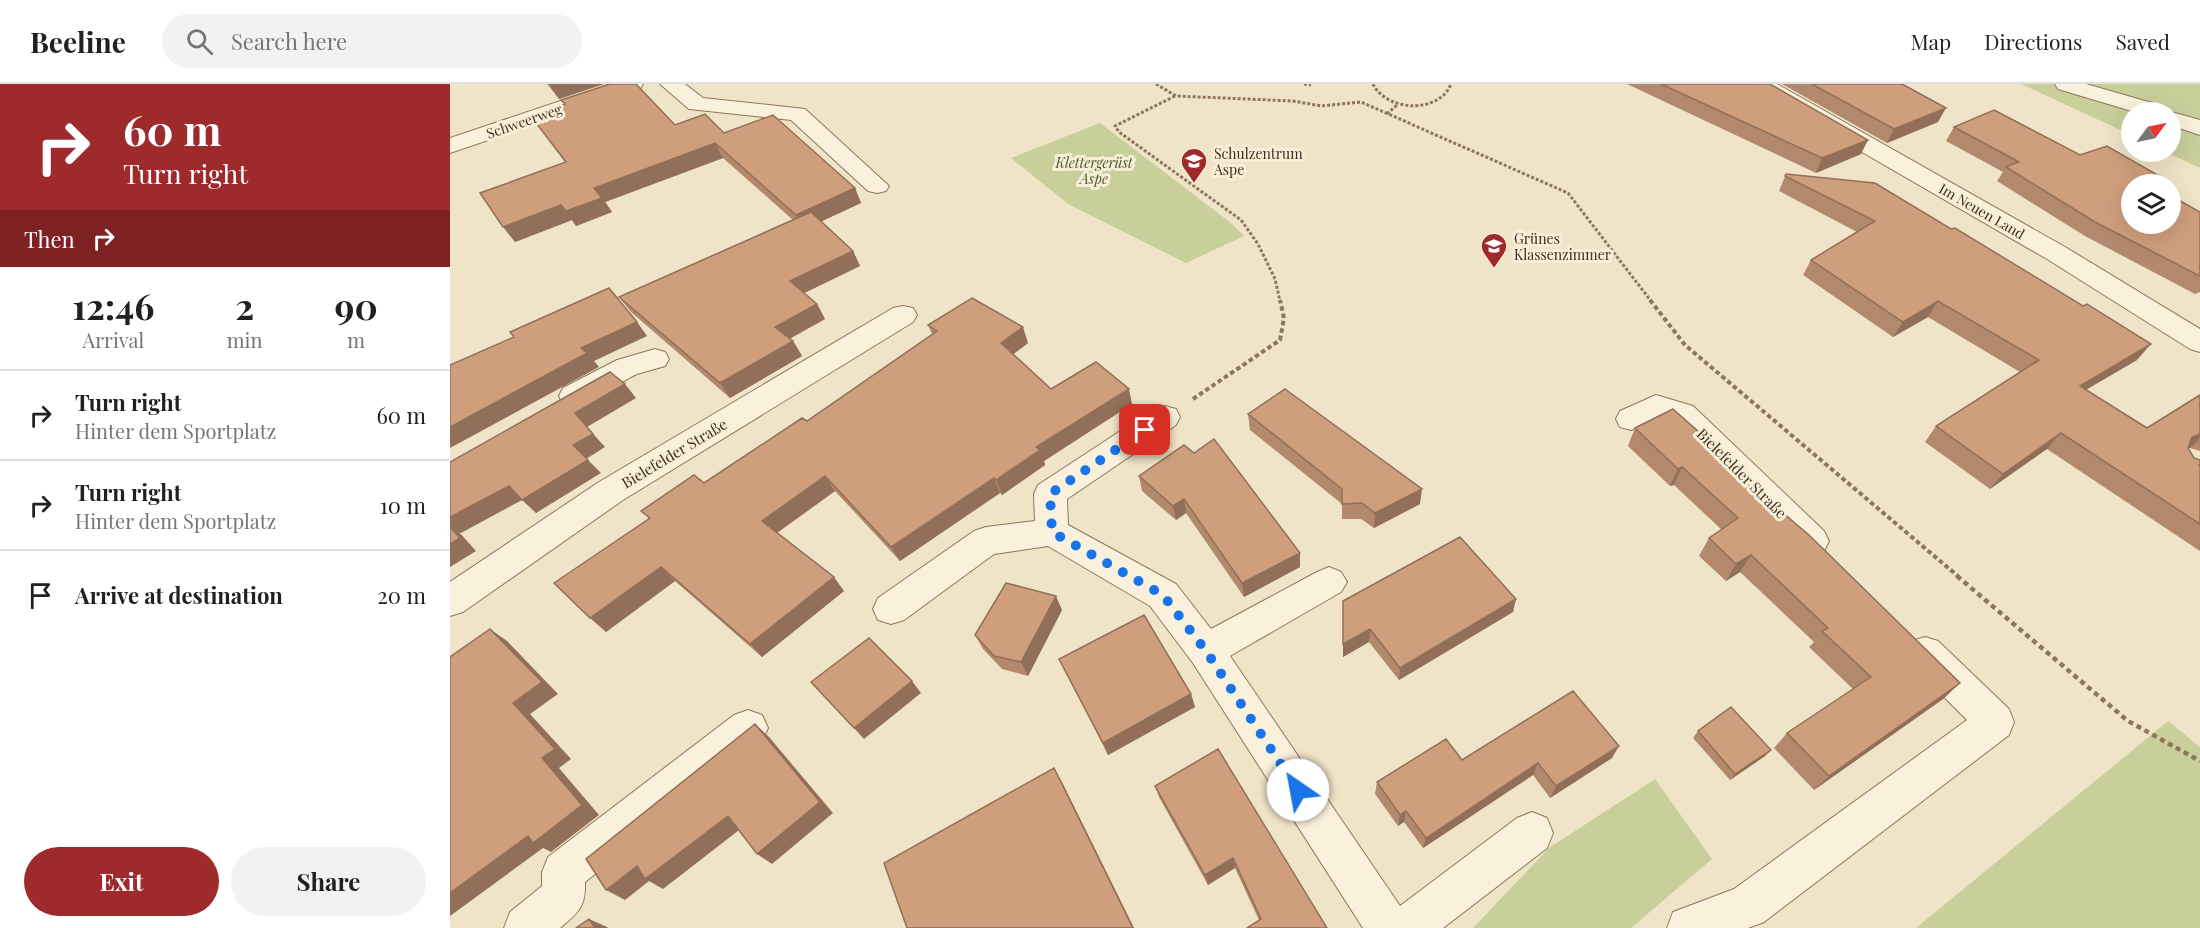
<!DOCTYPE html>
<html lang="en">
<head>
<meta charset="utf-8">
<style>
  :root { --surface:#fff; --page:#f2f2f2; --text:#202124; --muted:#757577; --line:#e0e0e0; --accent:#9e2a2b }
  body { margin:0; font-family:"Playfair Display",serif; background:var(--page); color:var(--text); height:100vh; display:flex; flex-direction:column; font-size:22px; white-space:nowrap }
  * { box-sizing:border-box; margin:0 }
  p { font-size:20px; color:var(--muted) }
  .icon { flex:none; width:33px; height:33px; fill:none; stroke:currentColor; stroke-width:2; stroke-linecap:round; stroke-linejoin:round }
  .map { position:relative; flex:1; overflow:hidden }
  .panel { display:flex; flex-direction:column; background:var(--surface); width:450px }
  .panel>* { flex:none }
  .banner { background:#9e2a2b; color:#fff; overflow:hidden }
  .needle { width:39px; rotate:57deg }
  .fabs { position:absolute; left:1671px; top:18px; display:grid; gap:12px }
  .fabs a { display:grid; place-items:center; width:60px; height:60px; border-radius:50%; background:var(--surface); box-shadow:0 6px 24px #0002; font-size:30px }
  .pin { position:absolute; display:grid; place-items:center; width:51px; height:51px; color:#fff; margin:-26px; border-radius:12px; box-shadow:0 3px 9px #0006 }
  .me { position:absolute; width:66px; margin:-33px; rotate:327deg; stroke-linejoin:round; filter:drop-shadow(0 0 4px #0008) }
  .turn { display:flex; align-items:center; gap:21px; height:126px; padding:0 24px; font-size:27px }
  .turn .icon { width:78px; height:78px; stroke-width:2.5 }
  .turn b { display:block; font-size:42px; line-height:51px }
  .then { display:flex; align-items:center; height:57px; padding:0 24px; background:#0003; gap:12px; font-size:22px }
  .eta { display:flex; justify-content:space-evenly; align-items:center; height:102px; text-align:center }
  .eta b { font-size:36px; font-weight:700; line-height:42px }
  .button { display:flex; gap:12px; margin-top:auto; padding:12px 24px }
  .button a { flex:1; height:69px; border-radius:36px; background:var(--accent); color:#fff; font-size:24px; font-weight:700; line-height:69px; text-align:center }
  .button a+a { background:var(--page); color:var(--text) }
  ul { padding:0; list-style:none }
  li { display:flex; align-items:center; gap:18px; height:90px; padding:0 24px; border-top:2px solid var(--line) }
  li div { flex:1 }
  li b { display:block; font-size:22px }
  li em { font-style:normal }
  header { display:flex; align-items:center; gap:36px; box-sizing:border-box; height:84px; padding:0 30px; background:var(--surface); border-bottom:2px solid var(--line) }
  header strong { font-size:28px }
  nav { display:flex; gap:33px; margin-inline-start:auto; font-size:21px }
  .search { width:420px; height:54px; background:var(--page); display:flex; align-items:center; gap:15px; box-sizing:border-box; padding:0 21px; border-radius:33px; color:var(--muted); font-size:22px }
  main { display:flex; flex:1; min-height:0 }
  .map>svg:first-child { display:block }
</style>
</head>
<body>
<header>
<strong>Beeline</strong>
<div class="search"><svg class="icon" aria-label="search" viewBox="0 0 24 24"><circle cx="10" cy="10" r="6"/><path d="M15 15l6 6"/></svg>Search here</div>
<nav><a>Map</a><a>Directions</a><a>Saved</a></nav>
</header>
<main>
<section class="panel">
<div class="banner">
<div class="turn"><svg class="icon" aria-label="right" viewBox="0 0 24 24"><path d="M7 20v-9h11M14 6l5 5-5 5"/></svg><div><b>60 m</b>Turn right</div></div>
<div class="then">Then<svg class="icon" aria-label="right" viewBox="0 0 24 24"><path d="M7 20v-9h11M14 6l5 5-5 5"/></svg></div>
</div>
<div class="eta">
<div><b>12:46</b><p>Arrival</p></div>
<div><b>2</b><p>min</p></div>
<div><b>90</b><p>m</p></div>
</div>
<ul>
<li><svg class="icon" aria-label="right" viewBox="0 0 24 24"><path d="M7 20v-9h11M14 6l5 5-5 5"/></svg><div><b>Turn right</b><p>Hinter dem Sportplatz</p></div><em>60 m</em></li>
<li><svg class="icon" aria-label="right" viewBox="0 0 24 24"><path d="M7 20v-9h11M14 6l5 5-5 5"/></svg><div><b>Turn right</b><p>Hinter dem Sportplatz</p></div><em>10 m</em></li>
<li><svg class="icon" aria-label="arrive" viewBox="0 0 24 24"><path d="M6 21V4h12l-3 4 3 4H6"/></svg><div><b>Arrive at destination</b></div><em>20 m</em></li>
</ul>
<div class="button"><a>Exit</a><a>Share</a></div>
</section>
<div class="map">
<svg width="1750" height="844" viewBox="0 0 1750 844">
  <rect width="100%" height="100%" fill="#f0e4c8"/>
  <path fill="#c9cf9b" d="M1571,0H1750V84L1716,68H1720V28H1682L1681,51Z
    M650,39L781,139L794,152L736,179L618,120L561,74Z
    M1718,637L1750,663V844H1466Z
    M1205,695L1262,775L1181,844H1023L1099,764Z"/>
  <g fill="none" stroke-linecap="round" stroke-linejoin="round">
    <g stroke="#8d765c" stroke-width="2">
      <path id="minor" d="M161,0H193L190,5L0,69V54Z
        M210,0H235L253,14L355,25L439,102L436,107L427,109L418,107L341,36L239,25Z
        M1300,0H1327L1615,163L1750,245V268L1740,265L1597,175L1303,5Z
        M1605,0H1636L1716,23L1718,27L1750,36V51L1720,41V28H1685L1608,5Z
        M453,222L463,224L467,231L463,238L173,416L13,528L0,532V498L149,398L443,224Z
        M205,265L215,268L219,275L215,282C206,285 196,287 187,290C164,300 140,327 113,320L109,312L113,304L167,276Z
        M1206,311L1243,322L1374,447L1379,457L1374,467L1362,471L1350,467L1221,338L1209,334L1181,346L1170,343L1166,335L1170,327Z
        M715,322L726,325L730,333L726,341L617,415L618,441L726,500L761,545L867,488L879,483L891,488L897,498L891,508L780,572L950,822L1067,734L1082,728L1097,734L1103,749L1097,764L993,844H913L743,579L700,522L598,462L544,470L454,536L441,540L428,536L423,525L428,514L524,447L536,443L585,437L584,410L588,401L704,325Z
        M1475,553L1488,557L1559,625L1564,638L1559,651L1314,838L1298,844H1217L1223,828L1284,805L1517,636L1462,581L1456,569L1462,557Z
        M298,626L312,631L318,644L312,657L135,798C136,823 128,829 110,844H54L60,828L92,802V788L98,773L284,631Z"/>
    </g>
    <path stroke="#8d765c" stroke-width="3" stroke-dasharray="3 2" stroke-linecap="butt" d="M706,0L726,12L843,17L871,22L911,18L1118,109L1201,217
      M854,0L861,1
      M923,0C937,28 989,30 1001,0
      M725,12L665,42L669,48L791,136L808,160L825,195L830,217
      M937,30L948,20"/>
    <path stroke="#8d765c" stroke-width="4" stroke-dasharray="4.5 3" stroke-linecap="butt" d="M1200,216L1235,261L1509,493
      M743,315L830,256L834,234L830,216"/>
    <path stroke="#8d765c" stroke-width="4.5" stroke-dasharray="5 4" stroke-linecap="butt" d="M1507,492L1678,637L1750,677"/>
    <use href="#minor" fill="#faf1dc" fill-rule="evenodd"/>
  </g>
  <path fill="#b2896c" d="M97,0H154L109,15Z
    M1177,0H1320L1411,70L1366,89Z
    M1332,0H1452L1488,38L1437,59Z
    M114,20L274,49L405,104L411,119L371,137L403,167L410,182L354,209L367,220L375,235L340,254L343,257L352,272L280,314L181,228L169,213L343,136L273,74L155,118L162,128L126,142L122,136L65,158L115,78L83,35L113,25L110,22Z
    M1504,43L1682,100L1750,128V208L1745,210L1635,152L1547,97L1553,88L1496,57Z
    M1336,90L1687,276L1636,306L1697,344L1750,311V367L1740,364H1738L1750,382V467L1597,365L1540,405L1475,358L1486,342L1570,288L1478,233L1443,253L1353,191L1361,176L1407,148L1329,107Z
    M478,241L578,259L563,270L601,305L682,320L594,377L595,381L552,411L550,409L450,477L385,407L327,449L394,507L312,573L225,497L156,548L199,434L191,427L254,399L357,337L482,250Z
    M798,330L970,420L924,444L911,435H892V420L800,346Z
    M1185,344L1267,364L1265,369L1510,599L1493,615L1364,706L1324,664L1337,649L1403,605L1359,563L1364,558L1290,488L1276,497L1249,472L1259,454L1272,446L1224,401L1220,402L1178,362Z
    M689,392L850,469V483L794,513L736,429L726,436L692,407Z
    M612,526L578,592L552,585L533,565L525,551Z
    M1063,528L949,596L919,558L893,573V530Z
    M609,575L741,610L745,623L658,671Z
    M1248,647L1315,672L1280,696L1243,654Z
    M1162,674L1100,714L1083,691L973,764L954,738L948,742L925,710L927,698L1012,676Z
    M705,702L877,844L809,836L785,784L758,801L709,713Z"/>
  <path fill="#916f58" d="M99,0H154L109,15Z
    M1496,24L1488,38L1437,59L1444,45Z
    M1418,56L1411,70L1366,89L1372,74Z
    M265,59L273,74L155,118L162,128L126,142L122,136L65,158L53,143L144,104Z
    M405,104L411,119L353,146L346,131Z
    M403,167L410,182L348,212L340,197Z
    M1488,217L1478,233L1443,253L1453,238Z
    M367,220L375,235L334,258L325,243Z
    M187,238L197,252L144,277L149,283L0,364V343L131,264Z
    M573,243L578,259L557,275L551,259Z
    M343,257L352,272L280,314L270,299Z
    M1701,260L1687,276L1616,317L1630,302Z
    M175,300L186,314L137,343L155,363L136,375L123,361L125,329Z
    M679,305L682,320L594,377L595,381L552,411L546,396L586,363Z
    M1611,349L1597,365L1540,405L1553,390Z
    M1750,350V354L1740,364L1726,368L1742,353Z
    M138,376L151,389L86,429L72,416L11,449L9,448L26,467L0,483V433L59,402Z
    M1232,383L1224,401L1220,402L1228,385Z
    M375,392L385,407L324,451L312,437Z
    M544,394L550,409L450,477L441,463Z
    M972,405L970,420L924,444L925,429Z
    M734,415L736,429L726,436L723,422Z
    M850,469V483L794,513L792,499Z
    M1301,471L1290,488L1276,497L1286,480Z
    M211,483L225,497L156,548L140,534Z
    M384,493L394,507L312,573L300,560Z
    M606,512L612,526L578,592L571,578Z
    M1066,515L1063,528L949,596L950,584Z
    M40,545L57,557L108,610L80,630L121,675L109,684L149,731L101,768L93,764L0,832V809L92,674L63,619Z
    M920,545L919,558L893,573V560Z
    M462,597L471,609L414,655L404,644Z
    M1510,599L1493,615L1364,706L1379,692Z
    M741,610L745,623L658,671L653,659Z
    M305,640L319,653L383,729L322,780L307,770Z
    M1169,662L1162,674L1100,714L1106,702Z
    M1321,666L1315,672L1280,696L1285,690Z
    M1088,679L1083,691L973,764L976,754Z
    M604,684L613,700L684,844H683Z
    M956,727L954,738L948,742L950,731Z
    M278,732L293,743L213,805L199,797L175,816L156,806L187,782Z
    M783,774L785,784L758,801L755,791Z
    M139,835L157,843L158,844H145Z"/>
  <path fill="#cf9f7d" stroke="#916f58" stroke-width="1.5" d="M160,0H186L225,41L255,30L274,49L323,31L405,104L346,131L265,59L144,104L152,114L116,127L111,121L53,143L30,109L116,78L83,35L113,25L110,22L115,20L111,16Z
    M1211,0H1320L1418,56L1372,74Z
    M1362,0H1452L1496,24L1444,45Z
    M1544,26L1630,71L1657,62L1718,97L1709,100H1682V140H1720V111L1750,128V192L1645,138L1556,83L1569,78L1504,43Z
    M1336,90L1425,99L1501,145L1505,144L1633,222L1637,220L1701,260L1630,302L1697,344L1750,311V350L1742,353L1738,364L1744,374L1750,376V380L1749,381L1750,382V440L1611,349L1553,390L1486,342L1589,276L1488,217L1453,238L1361,176L1425,137L1335,92Z
    M361,128L403,167L340,197L367,220L325,243L343,257L270,299L169,213Z
    M159,204L187,238L131,264L137,269L0,343V281L64,253L60,248Z
    M522,214L573,243L551,259L601,305L646,278L679,305L586,363L590,366L546,396L544,394L441,463L375,392L312,437L384,493L300,560L211,483L140,534L104,499L200,434L191,427L244,391L254,399L352,334L357,337L487,247L478,241Z
    M160,288L175,300L125,329L143,350L123,361L138,376L72,416L59,402L0,433V378Z
    M835,305L972,405L925,429L912,419L892,420V405L798,330Z
    M1223,325L1267,364L1262,367L1317,418L1319,417L1359,451L1510,599L1379,692L1337,649L1421,593L1372,547L1378,544L1301,471L1286,480L1259,454L1288,434L1232,383L1228,385L1185,344Z
    M764,355L850,469L792,499L734,415L723,422L689,392L734,361L744,369Z
    M0,443L10,454L0,460Z
    M1010,453L1066,515L950,584L920,545L893,560V517Z
    M556,499L606,512L571,578L544,572L525,551Z
    M694,531L741,610L653,659L609,575Z
    M40,545L92,598L63,619L105,665L92,674L132,721L83,759L78,752L0,809V573Z
    M419,554L462,597L404,644L361,598Z
    M1123,607L1169,662L1106,702L1088,679L976,754L956,727L950,731L927,698L996,655L1012,676Z
    M1281,623L1321,666L1285,690L1248,647Z
    M305,640L370,718L307,770L278,732L195,795L187,782L156,806L136,775Z
    M768,665L877,844H797L811,835L783,774L755,791L705,702Z
    M604,684L683,844H457L434,779Z
    M139,835L145,844H126Z"/>
  <g fill="none" stroke-linecap="round" stroke-linejoin="round">
    <path stroke="#1a73e8" stroke-width="10" stroke-dasharray="0 18" d="M695,346L600,410L602,448L713,511L756,567L848,706"/>
  </g>
  <defs>
    <g id="school-pin" transform="scale(1.35)"><path d="M0 17L-7.5 6A9.5 9.5 0 1 1 7.5 6Z" fill="#9e2a2b" stroke="#f7eed8"/><path d="M0-5L7-2L0 1L-7-2ZM-4 1L0 2.5L4 1V4Q0 6-4 4Z" fill="#fff"/></g>
  </defs>
  <g fill-rule="evenodd">
    <use href="#school-pin" x="744" y="77"/>
    <use href="#school-pin" x="1044" y="162"/>
  </g>
  <g text-anchor="middle" dominant-baseline="central" stroke-width="6" stroke-linejoin="round" paint-order="stroke">
    <g font-size="14" fill="#3d2e20" stroke="#f7eed8">
      <text transform="translate(74 37) rotate(-19)">Schweerweg</text>
      <text transform="translate(1532 127) rotate(30)">Im Neuen Land</text>
    </g>
    <g font-size="14" fill="#3d2e20" stroke="#f7eed8" text-anchor="start">
      <text x="764" y="69">Schulzentrum<tspan x="764" dy="16">Aspe</tspan></text>
      <text x="1064" y="154">Grünes<tspan x="1064" dy="16">Klassenzimmer</tspan></text>
    </g>
    <g font-size="14" font-style="italic" fill="#4d5a26" stroke="#f7eed8">
      <text x="644" y="78">Klettergerüst<tspan x="644" dy="16">Aspe</tspan></text>
    </g>
    <g font-size="15" fill="#3d2e20" stroke="#f7eed8">
      <text transform="translate(224 369) rotate(-31)">Bielefelder Straße</text>
      <text transform="translate(1292 389) rotate(45)">Bielefelder Straße</text>
    </g>
  </g>
</svg>
<div class="fabs">
<a><svg class="needle" viewBox="-14 -14 28 28"><path d="M0-13l5 13h-10z" fill="#e53935"/><path d="M0 13l5-13h-10z" fill="#757577"/></svg></a>
<a><svg class="icon" aria-label="layers" viewBox="0 0 24 24"><path d="M12 4l9 5-9 5-9-5zM3 14l9 5 9-5"/></svg></a>
</div>
<div class="pin" style="left:695px;top:346px;background:#d93025"><svg class="icon" aria-label="arrive" viewBox="0 0 24 24"><path d="M6 21V4h12l-3 4 3 4H6"/></svg></div>
<svg class="me" style="left:848px;top:706px" viewBox="-20 -20 40 40"><circle r="19" fill="#fff"/><path d="M0-13L10 11 0 6-10 11z" fill="#1a73e8"/></svg>
</div>
</main>
</body>
</html>
